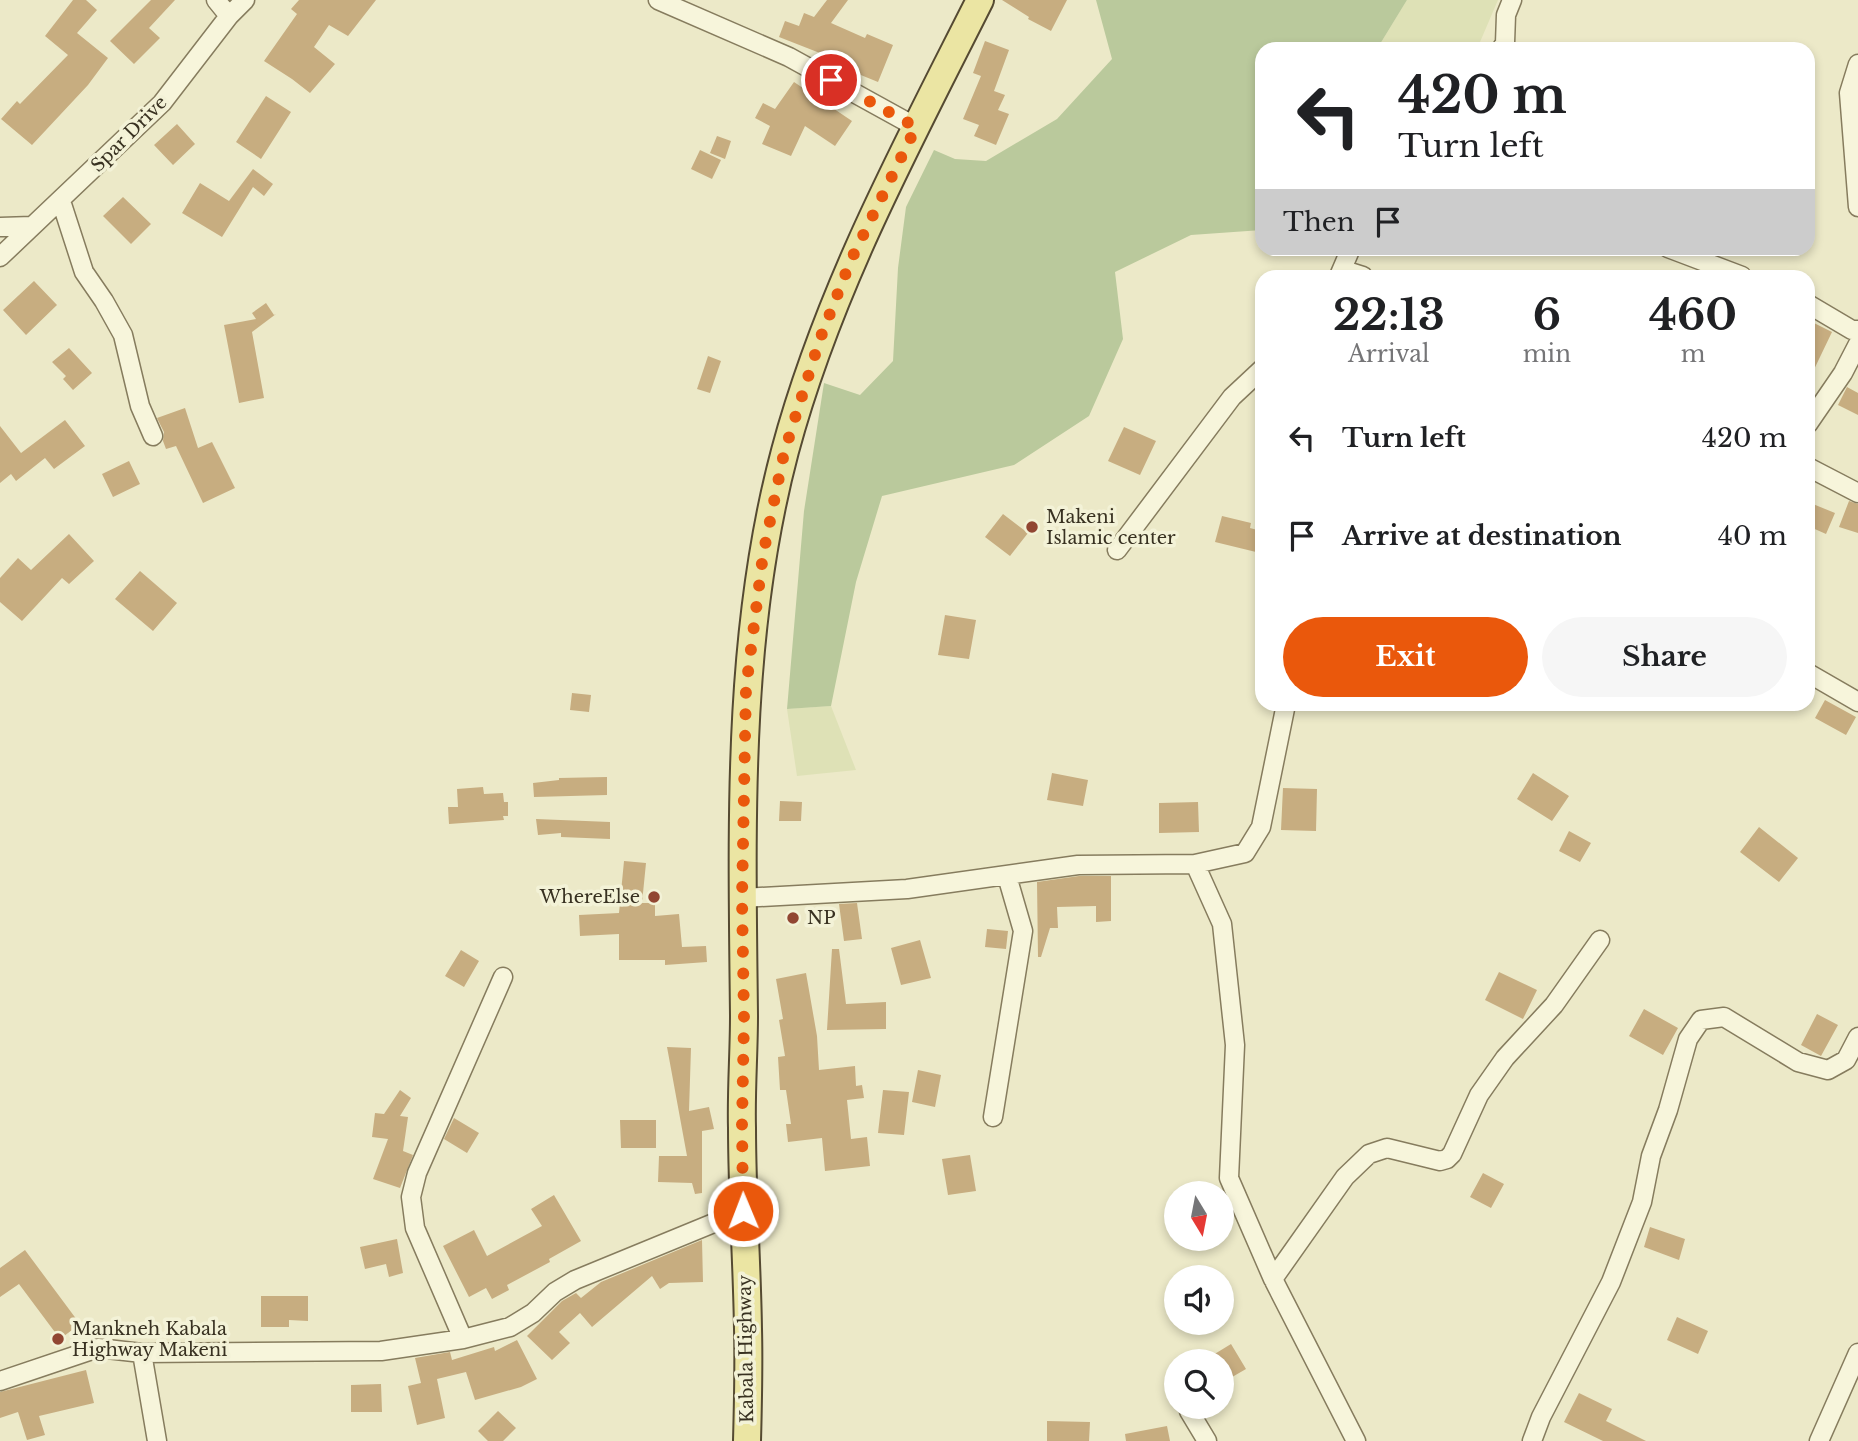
<!DOCTYPE html>
<html lang="en">
<head>
<meta charset="utf-8">
<style>
  :root { --surface:#fff; --page:#f6f6f6; --text:#202124; --muted:#757577; --accent:#ea580c }
  body { margin:0; font-family:"Libre Baskerville",serif; background:var(--page); color:var(--text); height:100vh; display:flex; flex-direction:column; font-size:26px; white-space:nowrap }
  * { box-sizing:border-box; margin:0 }
  p { font-size:23px; color:var(--muted) }
  .icon { flex:none; width:38px; height:38px; fill:none; stroke:currentColor; stroke-width:2; stroke-linecap:round; stroke-linejoin:round }
  .map { position:relative; flex:1; overflow:hidden }
  .panel { position:absolute; left:1255px; top:270px; width:560px; height:441px; display:flex; flex-direction:column; background:var(--surface); border-radius:21px; box-shadow:0 4px 10px #0003 }
  .panel>* { flex:none }
  .hud { position:absolute; left:1255px; top:42px; width:560px; height:214px; border-radius:21px; box-shadow:0 4px 10px #0003; background:#fff; color:var(--text); overflow:hidden }
  .needle { width:46px; rotate:170deg }
  .fabs { position:absolute; left:1164px; top:1181px; display:grid; gap:14px }
  .fabs a { display:grid; place-items:center; width:70px; height:70px; border-radius:50%; background:var(--surface); box-shadow:0 4px 10px #0003; font-size:35px }
  .pin { position:absolute; display:grid; place-items:center; width:60px; height:60px; color:#fff; margin:-30px; border:4px solid #fff; border-radius:50%; box-shadow:0 2px 7px #0007 }
  .me { position:absolute; width:77px; margin:-38px; rotate:359deg; stroke-linejoin:round; filter:drop-shadow(0 0 5px #0008) }
  .turn { display:flex; align-items:center; gap:24px; height:147px; padding:0 28px; font-size:32px }
  .turn .icon { width:91px; height:91px; stroke-width:2.5 }
  .turn b { display:block; font-size:49px; line-height:60px }
  .then { display:flex; align-items:center; height:66px; padding:0 28px; background:#0003; gap:14px; font-size:26px }
  .eta { display:flex; justify-content:space-evenly; align-items:center; height:119px; text-align:center }
  .eta b { font-size:42px; font-weight:700; line-height:49px }
  .button { display:flex; gap:14px; margin-top:auto; padding:14px 28px }
  .button a { flex:1; height:80px; border-radius:42px; background:var(--accent); color:#fff; font-size:28px; font-weight:700; line-height:80px; text-align:center }
  .button a+a { background:var(--page); color:var(--text) }
  ul { padding:0; list-style:none }
  li { display:flex; align-items:center; gap:21px; height:98px; padding:0 28px }
  li div { flex:1 }
  li b { display:block; font-size:26px }
  li em { font-style:normal }
  .map>svg:first-child { display:block }
</style>
</head>
<body>
<div class="map">
<svg width="1858" height="1441" viewBox="0 0 1858 1441">
  <rect width="100%" height="100%" fill="#ece9c8"/>
  <path fill="#dee1b6" d="M1407,0H1498L1477,49H1377Z
    M831,706L856,770L797,776L787,709Z"/>
  <path fill="#bac99c" d="M1096,0H1407L1377,49H1262V230L1191,235L1115,272L1123,339L1089,416L1014,465L882,496L856,582L831,706L787,709L804,511L824,383L860,395L893,361L898,268L906,207L934,150L955,159L986,161L1057,119L1112,59Z"/>
  <path fill="#c7ad80" d="M73,0H86L97,10L77,33L108,58L88,85L32,145L1,119L17,101L20,104L68,55L45,36Z
    M151,0H175L149,28L160,38L134,64L110,41Z
    M299,0H376L348,36L329,25L314,47L335,64L310,93L292,79L264,61L297,14L291,9Z
    M827,0H848L831,23L865,38L867,34L893,45L878,82L851,71L853,66L779,37L785,21L799,26L804,13L814,17Z
    M1002,0H1067L1051,31L1028,19L1029,17Z
    M985,41L1009,50L994,91L1005,95L998,110L1009,114L996,145L974,136L979,125L963,119L981,76L973,73Z
    M794,82L852,121L835,146L805,126L791,156L762,144L770,126L755,118L763,103L775,109Z
    M266,96L291,112L261,159L236,142Z
    M177,124L195,144L173,165L154,145Z
    M717,136L731,141L725,159L710,153Z
    M700,150L721,160L712,179L691,169Z
    M253,169L273,184L264,196L253,187L222,237L182,213L200,183L229,201Z
    M123,197L151,224L131,244L103,216Z
    M34,281L57,305L26,335L3,310Z
    M266,303L274,315L276,314L252,332L264,398L239,403L224,325L256,319L252,313Z
    M1808,320L1832,332L1808,382Z
    M69,348L92,373L73,390L63,379L66,376L52,362Z
    M708,356L721,361L710,393L697,389Z
    M1847,387L1858,393V415L1838,405Z
    M185,408L198,448L212,442L235,488L203,503L176,446L166,449L163,441L164,432L157,418Z
    M65,420L85,446L54,469L45,458L16,481L11,474L0,483V426L21,453Z
    M1124,427L1156,441L1140,475L1108,461Z
    M129,461L140,484L113,497L102,474Z
    M1849,501L1858,504V533L1839,527Z
    M1808,502L1835,513L1826,534L1808,526Z
    M1003,514L1028,533L1010,556L985,537Z
    M1222,516L1251,523L1250,528L1261,531L1256,552L1215,542Z
    M69,534L94,561L69,584L62,578L22,621L0,602V578L18,558L31,570Z
    M140,571L177,603L153,631L115,599Z
    M945,615L976,620L969,659L938,655Z
    M572,693L591,695L589,712L570,710Z
    M1825,700L1856,717L1846,735L1815,718Z
    M1052,773L1088,780L1083,806L1047,800Z
    M1533,773L1569,796L1552,821L1517,799Z
    M607,777V795L534,797L533,783L559,780V778Z
    M483,787L484,794L503,793L504,802H508V816H503L504,820L449,824L448,807H458L457,789Z
    M1283,788L1317,789L1316,831L1281,830Z
    M780,801L802,802L801,821H779Z
    M1198,802L1199,832L1159,833V803Z
    M536,819L610,822V839L561,837V833L538,835Z
    M1759,827L1798,858L1779,882L1740,852Z
    M1569,831L1591,843L1580,862L1559,851Z
    M624,861L646,863L642,903H655V916L679,914L682,947L706,946L707,962L665,965V960H619V934L580,936L579,915L619,913Z
    M1079,876H1111V921L1096,922V906L1057,907L1058,928H1050L1041,957H1038L1037,882Z
    M857,903L862,939L844,941L839,904Z
    M987,929L1008,931L1006,949L985,947Z
    M920,940L931,978L901,985L891,948Z
    M832,949H839L846,1004L886,1002V1029L827,1030Z
    M461,950L479,961L464,987L445,976Z
    M1499,972L1537,990L1523,1019L1485,1000Z
    M806,973L817,1036L819,1070L855,1066L856,1086L862,1085L864,1098L847,1100L851,1139L867,1137L870,1166L825,1171L822,1138L788,1142L786,1124H791L786,1090H780L778,1057L785,1056L779,1020L783,1019L776,979Z
    M1644,1009L1678,1028L1663,1055L1629,1036Z
    M1817,1014L1838,1025L1821,1056L1801,1045Z
    M667,1047L691,1048L689,1111L709,1107L714,1129L702,1131V1193L695,1194L692,1183L658,1182L659,1156H687Z
    M918,1070L941,1075L935,1107L912,1102Z
    M400,1090L411,1098L400,1116L408,1117L403,1151L413,1155L400,1188L373,1179L388,1139L372,1137L375,1113L384,1114Z
    M883,1090L909,1092L904,1135L878,1133Z
    M454,1118L479,1133L467,1153L444,1139Z
    M620,1120H656V1148H621Z
    M970,1155L976,1191L948,1195L942,1159Z
    M1483,1173L1504,1184L1491,1208L1470,1197Z
    M554,1195L581,1241L549,1259L550,1262L507,1285L509,1290L492,1299L486,1288L469,1297L443,1246L474,1230L487,1256L542,1226L531,1209Z
    M1650,1227L1685,1239L1679,1260L1644,1247Z
    M397,1239L403,1273L389,1277L386,1264L365,1269L360,1247Z
    M702,1240L703,1282L669,1283L660,1289L652,1276L592,1327L580,1313L559,1332L570,1343L552,1360L527,1336L562,1301L576,1293L581,1298L601,1282Z
    M25,1250L80,1324L60,1339L19,1284L0,1297V1268Z
    M261,1296H308V1321L289,1320V1327H261Z
    M1677,1317L1708,1331L1698,1354L1667,1340Z
    M517,1340L537,1379L521,1387L475,1400L466,1372L437,1379L445,1418L417,1425L408,1386L421,1383L415,1358L450,1352L452,1360L494,1347L495,1351Z
    M1231,1344L1246,1369L1227,1380L1222,1371V1362H1216L1213,1355Z
    M86,1370L94,1403L39,1416L45,1435L27,1440L18,1412L0,1418V1392Z
    M381,1384L382,1412H351V1385Z
    M1579,1393L1612,1409L1606,1421L1646,1441H1603L1564,1422Z
    M498,1411L516,1428L503,1441H488L478,1431Z
    M1047,1421L1090,1422L1089,1441H1047Z
    M1167,1426L1170,1441H1126L1125,1434Z"/>
  <g fill="none" stroke-linecap="round" stroke-linejoin="round">
    <g stroke="#867c5e" stroke-width="21">
      <path id="street" d="M216,0L229,16
        M658,0L789,57L916,127
        M1501,49L1505,43L1506,15L1512,0
        M1858,64L1849,93L1858,207
        M61,201L84,272L104,301L123,335L140,406L153,436
        M0,227L32,226
        M1668,248L1742,276
        M0,257L162,103L229,16L245,0
        M1344,270L1363,276
        M1339,276L1351,248
        M1808,304L1852,330H1858
        M1808,424L1843,373L1858,344
        M1808,467L1858,493
        M1117,550L1232,397L1262,369
        M1808,673L1858,702
        M1195,864L1222,924L1235,1045L1229,1178L1273,1279L1356,1441
        M742,898L907,889L1078,865L1195,864L1245,853L1261,827L1286,704
        M993,1117L1023,931L1007,876
        M1273,1279L1345,1177L1369,1154L1387,1148L1440,1161L1447,1159L1452,1154L1479,1095L1505,1058L1554,1005L1600,940
        M463,1339L415,1228L411,1197L417,1173L503,977
        M142,1353L157,1441
        M0,1381L98,1348L142,1353L381,1351L463,1339L510,1327L533,1313L555,1292L575,1280L743,1211
        M1189,1411L1207,1441
        M1532,1441L1541,1417L1611,1282L1642,1202L1651,1156L1668,1110L1688,1039L1701,1020L1724,1017L1798,1062L1828,1070L1846,1060L1858,1037
        M1819,1441L1858,1353"/>
    </g>
    <g stroke="#554a32" stroke-width="30">
      <path id="primary" d="M747,1441C748,1404 749,1366 748,1329C747,1262 742,1195 742,1128C741,1090 744,1053 744,1016C742,827 736,635 785,451C828,291 906,147 980,0"/>
    </g>
    <use href="#street" stroke="#f7f5db" stroke-width="18"/>
    <use href="#primary" stroke="#ebe5a3" stroke-width="26"/>
  </g>
  <g fill="none" stroke-linecap="round" stroke-linejoin="round">
    <path stroke="#ea580c" stroke-width="12" stroke-dasharray="0 21.6" d="M743,1211L742,1124L744,1019L742,898L746,688L763,555L784,453L820,339L851,260L916,127L831,80"/>
  </g>
  <g fill="#914632" stroke="#f3f2d7" stroke-width="2.5">
    <circle cx="1032" cy="527" r="7"/>
    <circle cx="654" cy="897" r="7"/>
    <circle cx="793" cy="918" r="7"/>
    <circle cx="58" cy="1339" r="7"/>
  </g>
  <g text-anchor="middle" dominant-baseline="central" stroke-width="7" stroke-linejoin="round" paint-order="stroke">
    <g font-size="18" fill="#383121" stroke="#f3f2d7">
      <text transform="translate(129 134) rotate(-45)">Spar Drive</text>
      <text transform="translate(746 1349) rotate(-91)">Kabala Highway</text>
    </g>
    <g font-size="18" fill="#383121" stroke="#f3f2d7" text-anchor="start">
      <text x="1046" y="517">Makeni<tspan x="1046" dy="21">Islamic center</tspan></text>
      <text x="640" y="897" text-anchor="end">WhereElse</text>
      <text x="807" y="918">NP</text>
      <text x="72" y="1329">Mankneh Kabala<tspan x="72" dy="21">Highway Makeni</tspan></text>
    </g>
  </g>
</svg>
<div class="fabs">
<a><svg class="needle" viewBox="-14 -14 28 28"><path d="M0-13l5 13h-10z" fill="#e53935"/><path d="M0 13l5-13h-10z" fill="#757577"/></svg></a>
<a><svg class="icon" aria-label="sound" viewBox="0 0 24 24"><path d="M4 9h4l5-4v14l-5-4H4zM17 9q2 3 0 6"/></svg></a>
<a><svg class="icon" aria-label="search" viewBox="0 0 24 24"><circle cx="10" cy="10" r="6"/><path d="M15 15l6 6"/></svg></a>
</div>
<div class="pin" style="left:831px;top:80px;background:#d93025"><svg class="icon" aria-label="arrive" viewBox="0 0 24 24"><path d="M6 21V4h12l-3 4 3 4H6"/></svg></div>
<svg class="me" style="left:743px;top:1211px" viewBox="-20 -20 40 40"><circle r="17" fill="#ea580c" stroke="#fff" stroke-width="3"/><path d="M0-11L8 9 0 5-8 9z" fill="#fff"/></svg>
<div class="hud">
<div class="turn"><svg class="icon" aria-label="left" viewBox="0 0 24 24"><path d="M17 20v-9H6M10 6l-5 5 5 5"/></svg><div><b>420 m</b>Turn left</div></div>
<div class="then">Then<svg class="icon" aria-label="arrive" viewBox="0 0 24 24"><path d="M6 21V4h12l-3 4 3 4H6"/></svg></div>
</div>
<section class="panel">
<div class="eta">
<div><b>22:13</b><p>Arrival</p></div>
<div><b>6</b><p>min</p></div>
<div><b>460</b><p>m</p></div>
</div>
<ul>
<li><svg class="icon" aria-label="left" viewBox="0 0 24 24"><path d="M17 20v-9H6M10 6l-5 5 5 5"/></svg><div><b>Turn left</b></div><em>420 m</em></li>
<li><svg class="icon" aria-label="arrive" viewBox="0 0 24 24"><path d="M6 21V4h12l-3 4 3 4H6"/></svg><div><b>Arrive at destination</b></div><em>40 m</em></li>
</ul>
<div class="button"><a>Exit</a><a>Share</a></div>
</section>
</div>
</body>
</html>
